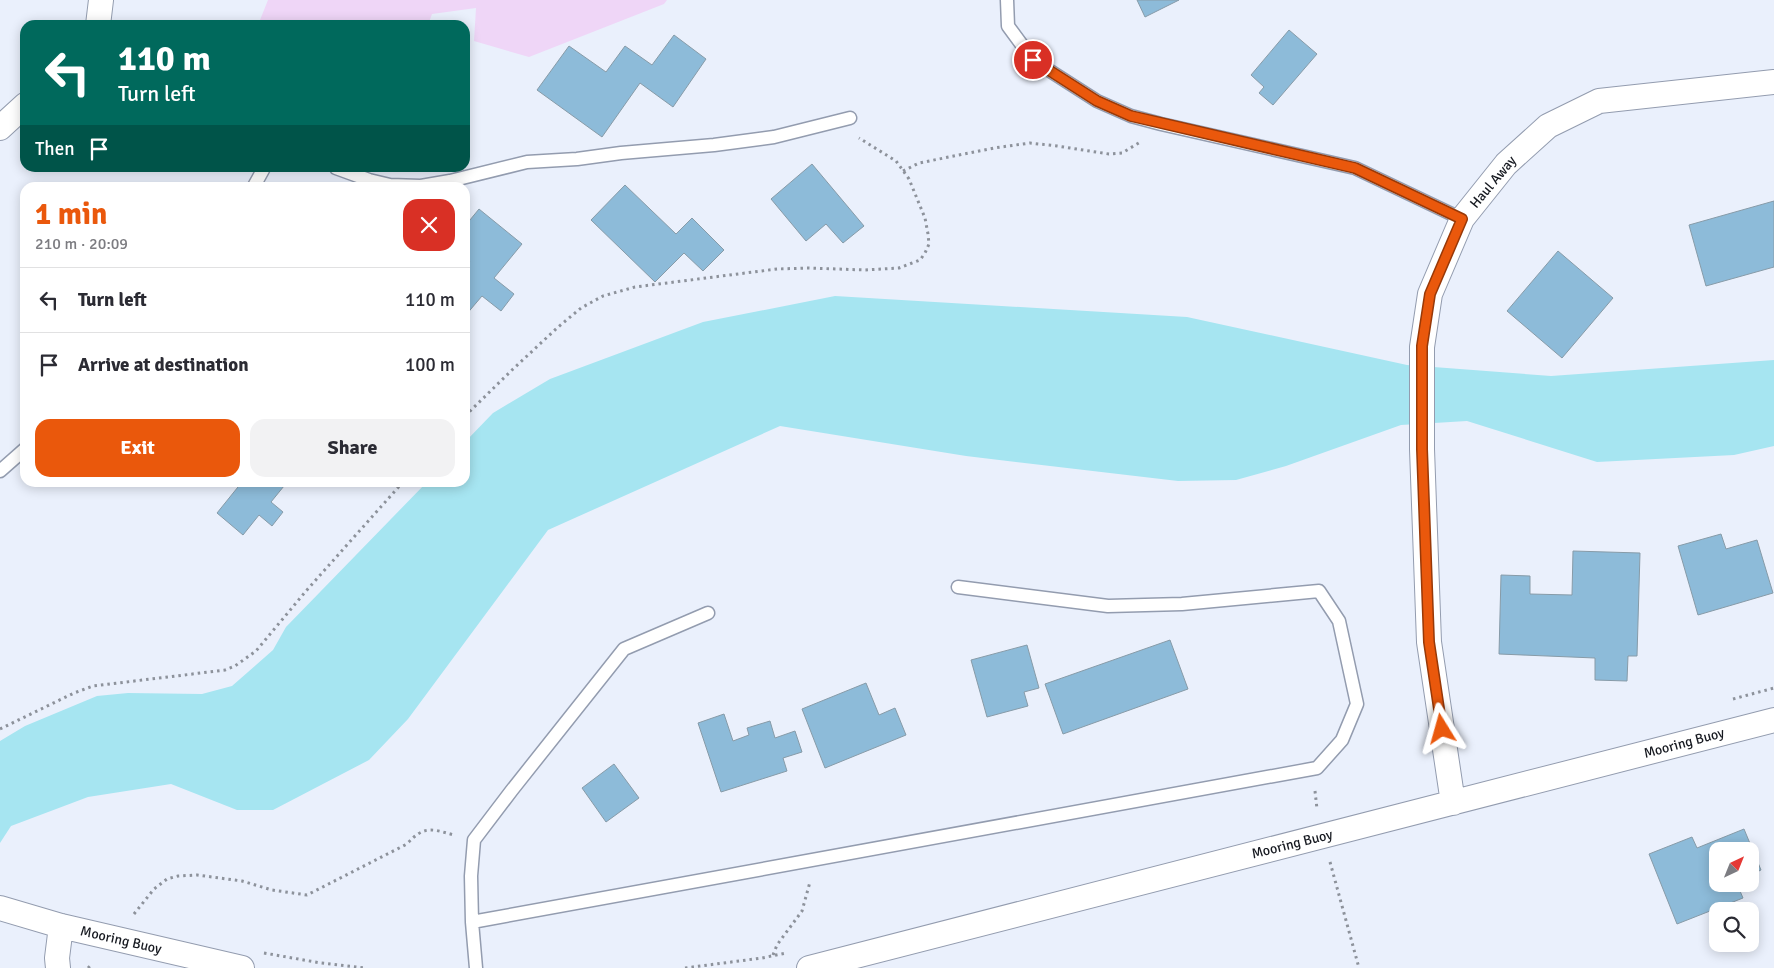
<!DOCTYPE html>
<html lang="en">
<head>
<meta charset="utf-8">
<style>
  :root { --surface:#fff; --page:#f2f2f3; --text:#2b2b33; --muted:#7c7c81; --line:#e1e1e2; --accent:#ea580c }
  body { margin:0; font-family:Signika,sans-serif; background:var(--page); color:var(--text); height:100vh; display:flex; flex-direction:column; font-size:19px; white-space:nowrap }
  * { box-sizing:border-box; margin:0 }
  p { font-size:16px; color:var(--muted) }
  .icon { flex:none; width:28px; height:28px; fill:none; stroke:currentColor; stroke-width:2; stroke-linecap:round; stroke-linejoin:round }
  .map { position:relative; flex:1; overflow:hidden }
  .sheet { position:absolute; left:20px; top:182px; width:450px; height:305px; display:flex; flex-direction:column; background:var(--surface); border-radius:15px; box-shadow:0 2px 12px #0003 }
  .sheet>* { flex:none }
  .hud { position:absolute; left:20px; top:20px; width:450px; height:152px; border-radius:15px; box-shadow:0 2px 12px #0003; background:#00695c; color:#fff; overflow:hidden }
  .needle { width:32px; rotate:43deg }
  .buttons { position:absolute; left:1709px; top:842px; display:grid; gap:10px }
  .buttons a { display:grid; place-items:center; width:50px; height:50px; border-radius:10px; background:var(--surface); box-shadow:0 2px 12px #0003; font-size:25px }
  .pin { position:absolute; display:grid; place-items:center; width:42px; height:42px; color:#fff; margin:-21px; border:2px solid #fff; border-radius:50%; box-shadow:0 1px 5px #0007 }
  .me { position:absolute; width:55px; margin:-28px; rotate:352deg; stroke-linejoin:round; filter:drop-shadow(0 0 4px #0008) }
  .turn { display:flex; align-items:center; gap:18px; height:105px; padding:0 15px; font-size:22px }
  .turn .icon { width:65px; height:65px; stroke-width:2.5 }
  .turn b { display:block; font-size:35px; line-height:42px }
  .then { display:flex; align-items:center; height:48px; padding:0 15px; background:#0003; gap:10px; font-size:19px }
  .round { display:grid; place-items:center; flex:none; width:52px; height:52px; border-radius:15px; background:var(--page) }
  .overview { display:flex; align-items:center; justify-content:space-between; height:85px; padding:0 15px }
  h1 { font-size:30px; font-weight:800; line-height:38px; color:var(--accent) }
  .button { display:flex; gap:10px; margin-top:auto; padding:10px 15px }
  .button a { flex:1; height:58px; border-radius:15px; background:var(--accent); color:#fff; font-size:20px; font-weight:800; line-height:58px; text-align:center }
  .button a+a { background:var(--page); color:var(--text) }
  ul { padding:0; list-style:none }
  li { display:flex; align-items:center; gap:15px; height:65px; padding:0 15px; border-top:1px solid var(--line) }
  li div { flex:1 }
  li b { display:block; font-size:19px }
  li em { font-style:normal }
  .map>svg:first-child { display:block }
</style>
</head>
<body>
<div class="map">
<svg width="1774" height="968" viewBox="0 0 1774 968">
  <rect width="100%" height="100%" fill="#eaf0fc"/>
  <path fill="#efd6f7" d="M268,0H667L664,4L529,57L474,41L476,8L432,14L428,25H258Z"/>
  <path fill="#a6e5f1" d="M835,296L1187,317L1407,365L1551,376L1774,360V446L1734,455L1597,462L1467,421L1401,425L1286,466L1236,480L1178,481L966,456L780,426L548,530L408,719L369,760L273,810H237L171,784L88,797L11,826L0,843V741L25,726L97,696L128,693L202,694L232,686L273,650L286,627L426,483L465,482V442L493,413L550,379L703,322Z"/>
  <path fill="#8dbbd9" stroke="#879ba8" d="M1137,0H1179L1145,17Z
    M1289,30L1317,54L1273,105L1259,93L1264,87L1251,75Z
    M674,35L706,59L673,107L640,83L602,137L537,90L569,46L606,72L625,46L652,65Z
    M812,164L864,226L843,243L826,224L806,241L771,199Z
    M625,185L676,234L692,218L724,250L703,271L684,253L655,282L591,220Z
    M1774,201V267L1706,286L1689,225Z
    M479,209L522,244L494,278L514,294L501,311L482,296L465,316V267L470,261L465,258V226Z
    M1558,251L1613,298L1562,358L1507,311Z
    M242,482H269L273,486L276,482H280L284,486L271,502L283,512L272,526L259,515L243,535L217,513Z
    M1721,534L1726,549L1757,540L1773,593L1698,615L1678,546Z
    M1573,551L1640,553L1637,656H1628L1627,681L1595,680V658L1499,654L1501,575L1530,576V594L1572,595Z
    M1170,640L1188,689L1063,734L1045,684Z
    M1027,645L1039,688L1024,692L1028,706L987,717L971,660Z
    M866,683L879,715L895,708L906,735L825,768L802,709Z
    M724,714L733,741L749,735L747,728L770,721L775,738L795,731L802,752L783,758L787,771L721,792L698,723Z
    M614,764L639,798L606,822L582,788Z
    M1744,829L1761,870L1750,875V851H1718V884H1737L1743,898L1677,924L1649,854L1692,837L1697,848Z"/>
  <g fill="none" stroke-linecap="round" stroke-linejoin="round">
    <g stroke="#939caf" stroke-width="15">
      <path id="lane" d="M1007,0L1008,26L1033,60L1097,101L1131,116L1161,124L1355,168L1462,219
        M336,168L369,180L390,185L421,186L450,181L527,162L577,159L621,153L714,145L774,137L850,118
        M253,188L264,168
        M0,471L25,449
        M472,922L471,876L474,840L512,790L624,649L708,613
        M476,968L472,922L1317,768L1342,740L1357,704L1339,621L1319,591L1182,604L1108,606L958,587"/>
    </g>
    <g stroke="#939caf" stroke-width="26">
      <path id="street" d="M98,25L101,0
        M0,128L25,105
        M1453,803L1429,642L1422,449V347L1430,294L1462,219L1506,164L1548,126L1599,101L1774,82
        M0,908L61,926L242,968
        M58,968L57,958L61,926
        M809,968L1774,720"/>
    </g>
    <path stroke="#8d929b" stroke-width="3" stroke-dasharray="2.5 4" stroke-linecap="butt" d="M903,171L919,163L994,148L1030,143L1057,146L1109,154L1122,153L1142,141
      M465,416L512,370L557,328L581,308L603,296L635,287L777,269L809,268L865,270L899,268L920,260L925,253L929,244L928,234L925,218L909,179L896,161L859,138
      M1733,699L1774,688
      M0,729L74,693L93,686L209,672L225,670L235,666L256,651L306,591L403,482
      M1315,791L1317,809
      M1330,862L1359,968
      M134,914L154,889L167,879L178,876L197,875L242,881L272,890L307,895L407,844C424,825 432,829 454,835
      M264,953L321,963L365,968
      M773,955L777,945L802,911L810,882
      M88,968L90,966
      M685,968L762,958L786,953"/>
    <use href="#lane" stroke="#fff" stroke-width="12"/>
    <use href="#street" stroke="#fff" stroke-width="24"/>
  </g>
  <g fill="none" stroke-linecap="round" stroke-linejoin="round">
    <g stroke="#983908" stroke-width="12">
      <path id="route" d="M1033,60L1097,101L1131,116L1355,168L1462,219L1430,294L1422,346V449L1429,642L1442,729"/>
    </g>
    <use href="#route" stroke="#ea580c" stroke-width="9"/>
  </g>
  <g text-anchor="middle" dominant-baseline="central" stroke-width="4" stroke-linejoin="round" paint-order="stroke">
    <g font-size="14" fill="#161920" stroke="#fff">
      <text transform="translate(1493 182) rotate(-50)">Haul Away</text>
      <text transform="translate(1684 743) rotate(-15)">Mooring Buoy</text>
      <text transform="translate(1292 844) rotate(-14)">Mooring Buoy</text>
      <text transform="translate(121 940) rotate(13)">Mooring Buoy</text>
    </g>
  </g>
</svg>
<div class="buttons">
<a><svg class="needle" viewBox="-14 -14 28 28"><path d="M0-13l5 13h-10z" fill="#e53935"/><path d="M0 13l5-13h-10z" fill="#7c7c81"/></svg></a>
<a><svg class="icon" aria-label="search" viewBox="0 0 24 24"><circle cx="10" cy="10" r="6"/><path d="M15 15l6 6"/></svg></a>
</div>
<div class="pin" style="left:1033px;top:60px;background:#d93025"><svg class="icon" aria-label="arrive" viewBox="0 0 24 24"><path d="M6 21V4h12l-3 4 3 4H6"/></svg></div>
<svg class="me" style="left:1442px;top:729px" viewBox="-20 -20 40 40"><path d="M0-17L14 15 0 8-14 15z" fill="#ea580c" stroke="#fff" stroke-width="4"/></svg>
<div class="hud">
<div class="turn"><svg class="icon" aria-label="left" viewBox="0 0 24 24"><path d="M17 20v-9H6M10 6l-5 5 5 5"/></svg><div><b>110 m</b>Turn left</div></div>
<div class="then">Then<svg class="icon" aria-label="arrive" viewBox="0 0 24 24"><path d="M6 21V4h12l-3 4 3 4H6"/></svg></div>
</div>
<section class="sheet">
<div class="overview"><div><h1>1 min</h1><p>210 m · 20:09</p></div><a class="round" style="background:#d93025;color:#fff"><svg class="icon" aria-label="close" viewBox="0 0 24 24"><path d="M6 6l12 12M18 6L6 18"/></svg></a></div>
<ul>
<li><svg class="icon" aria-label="left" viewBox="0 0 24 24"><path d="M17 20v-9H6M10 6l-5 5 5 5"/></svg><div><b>Turn left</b></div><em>110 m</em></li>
<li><svg class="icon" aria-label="arrive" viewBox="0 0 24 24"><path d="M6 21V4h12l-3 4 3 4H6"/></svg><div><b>Arrive at destination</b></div><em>100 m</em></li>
</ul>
<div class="button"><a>Exit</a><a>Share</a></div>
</section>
</div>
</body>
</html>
